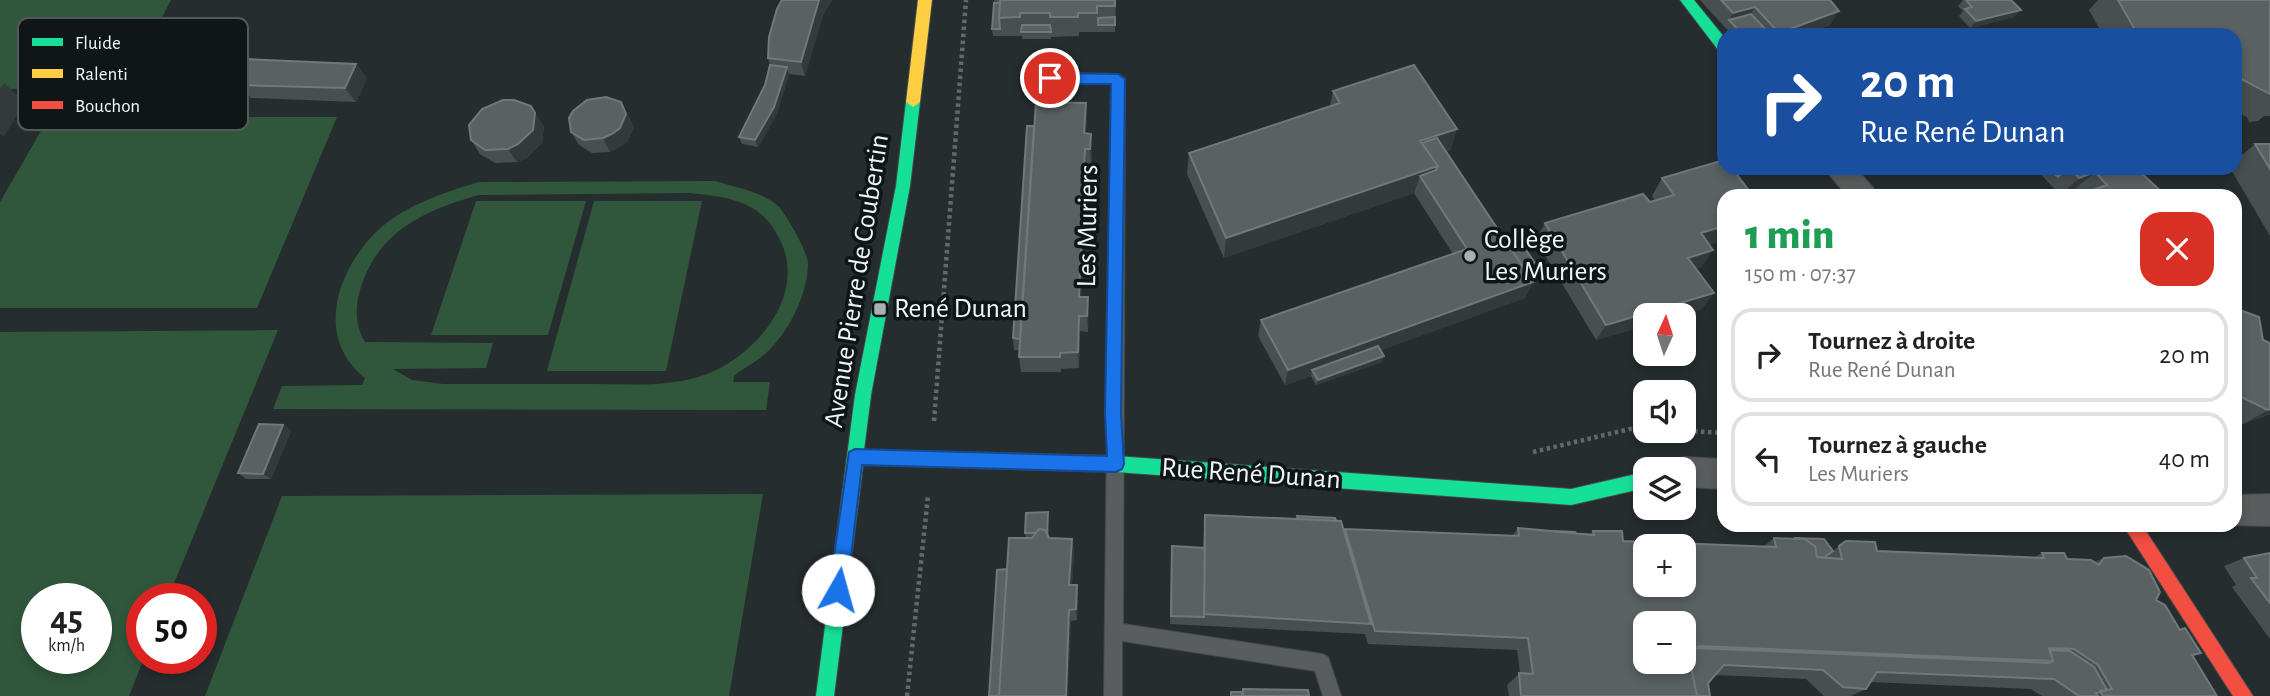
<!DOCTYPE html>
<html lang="fr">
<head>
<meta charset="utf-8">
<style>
  :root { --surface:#fff; --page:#f6f6f6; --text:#222; --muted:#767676; --line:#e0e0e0 }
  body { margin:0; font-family:"Alegreya Sans",sans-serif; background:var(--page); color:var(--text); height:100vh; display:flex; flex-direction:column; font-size:26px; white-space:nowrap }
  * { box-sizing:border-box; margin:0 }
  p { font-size:23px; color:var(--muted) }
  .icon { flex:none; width:38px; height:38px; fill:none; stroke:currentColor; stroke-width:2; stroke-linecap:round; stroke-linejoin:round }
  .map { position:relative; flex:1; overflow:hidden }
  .side { position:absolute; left:1717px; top:189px; width:525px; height:343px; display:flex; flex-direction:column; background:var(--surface); border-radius:21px; box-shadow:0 4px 10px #0003 }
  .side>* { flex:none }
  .banner { position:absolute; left:1717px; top:28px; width:525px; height:147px; border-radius:21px; box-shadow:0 4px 10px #0003; background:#1a4fa0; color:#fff; overflow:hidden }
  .needle { width:46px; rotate:3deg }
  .controls { position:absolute; left:1633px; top:303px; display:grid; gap:14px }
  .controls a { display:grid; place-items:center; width:63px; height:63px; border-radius:14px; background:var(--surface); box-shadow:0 4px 10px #0003; font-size:35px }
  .speed { position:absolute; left:21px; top:583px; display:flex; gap:14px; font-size:35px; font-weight:700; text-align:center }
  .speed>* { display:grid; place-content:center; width:91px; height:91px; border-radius:50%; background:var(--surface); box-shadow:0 4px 10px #0003; line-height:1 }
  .speed small { font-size:18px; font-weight:400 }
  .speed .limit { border:10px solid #d22; background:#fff; color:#111 }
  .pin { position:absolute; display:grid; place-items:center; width:60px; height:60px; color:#fff; margin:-30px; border:4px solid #fff; border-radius:50%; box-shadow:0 2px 7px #0007 }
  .me { position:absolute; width:77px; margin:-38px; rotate:7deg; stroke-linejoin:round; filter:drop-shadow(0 0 5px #0008) }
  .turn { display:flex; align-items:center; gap:24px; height:147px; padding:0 28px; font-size:32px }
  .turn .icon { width:91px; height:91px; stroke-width:2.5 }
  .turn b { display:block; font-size:49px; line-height:60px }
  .round { display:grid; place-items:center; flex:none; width:74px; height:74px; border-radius:21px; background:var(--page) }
  .summary { display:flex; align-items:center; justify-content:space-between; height:119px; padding:0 28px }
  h1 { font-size:42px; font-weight:800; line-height:52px; color:#1e9e55 }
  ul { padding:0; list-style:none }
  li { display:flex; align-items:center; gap:21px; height:94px; margin:0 14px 10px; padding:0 14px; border:4px solid var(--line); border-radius:21px }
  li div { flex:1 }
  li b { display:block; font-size:26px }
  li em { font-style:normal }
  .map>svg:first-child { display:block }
</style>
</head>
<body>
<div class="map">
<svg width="2270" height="696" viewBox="0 0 2270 696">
  <rect width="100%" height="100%" fill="#262d2e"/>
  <path fill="#30573b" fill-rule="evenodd" d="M0,0H171L125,89H0Z
    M49,117H337L257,308H0V202Z
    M715,181C734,187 764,192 779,207C787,216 808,252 808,264C807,296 789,332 765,354C756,362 744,368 734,376L733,382H770L766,410L273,409L282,386L362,385L365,378C316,339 335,276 373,235C400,207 442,193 479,182ZM688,193C710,195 735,197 754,209C767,217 775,229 781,242C806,296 757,354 707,374C670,388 630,384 591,384C542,384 492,384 443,384L412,380L393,369L486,368L493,343L365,342C356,328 355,310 359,294C375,233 422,211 479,195Z
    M476,201H586L548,335H431Z
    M594,201H702L666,371H547Z
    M278,330L168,598H142V658H144L129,696H0V332ZM96,598V658H37V598Z
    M763,494L729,696H205L282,496Z"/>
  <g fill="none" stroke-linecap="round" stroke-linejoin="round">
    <g stroke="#444a4b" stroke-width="2">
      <path id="lane" d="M1028,73L1118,74L1125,79L1123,624L1322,654L1328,657L1341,696H1323L1315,671L1122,641V696H1104L1111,84L1028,83L1021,78Z"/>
    </g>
    <g stroke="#444a4b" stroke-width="2">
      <path id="street" d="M1824,168H1856L1880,196H1847Z
        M1684,457L1724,459V489L1684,487V469H1669L1672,461Z
        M2270,494V526L2230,525H2235V495Z"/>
    </g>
    <g stroke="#444a4b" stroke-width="2">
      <path id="fast" d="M1680,0H1694L1724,37V52L1719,51Z
        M913,97L920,102L910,186L871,395L864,450L1116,456L1571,489L1645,472V488L1571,505L1116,472L863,465L834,696H816L855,395L896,186L906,102Z"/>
    </g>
    <g stroke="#444a4b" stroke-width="2">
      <path id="slow" d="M918,0H932L920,102L913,107L906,102Z"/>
    </g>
    <g stroke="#444a4b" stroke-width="2">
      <path id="jam" d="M2123,525H2142L2253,696H2233Z"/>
    </g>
    <path stroke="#64686a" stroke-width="4.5" stroke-dasharray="3.5 3.5" stroke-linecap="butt" d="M934,421L966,0
      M1673,430L1724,433
      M1533,452L1630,429H1645
      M907,696L928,496"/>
    <use href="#lane" fill="#595d5e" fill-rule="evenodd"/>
    <use href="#street" fill="#595d5e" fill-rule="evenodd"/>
    <use href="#fast" fill="#16e098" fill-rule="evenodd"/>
    <use href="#slow" fill="#ffcf43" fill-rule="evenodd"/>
    <use href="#jam" fill="#f24e42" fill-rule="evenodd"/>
  </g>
  <path fill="#484f51" d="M782,0H832L823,15L805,76L789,74L777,114L758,147L742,144L739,137L765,85L770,65L768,58Z
    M994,0H1116L1115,32H1079V36L1051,37V39H1022V36H993L992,29Z
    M1700,0H1830V25L1802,35H1732Z
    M1963,0H2011L2014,17L1970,28L1959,16L1963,11L1958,6Z
    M2098,0H2270V116H2264L2258,121L2249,122L2247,117L2235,111V35H2103L2089,10Z
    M356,64L367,78L356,102L251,98L246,92L179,90L165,76Z
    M1333,91L1457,129L1450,150L1446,152L1508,244L1539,280L1533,282L1525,298L1381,350L1382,362L1316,385L1311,376L1285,385L1258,336L1261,320L1453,254L1414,193L1224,258L1187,174L1189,153L1330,106Z
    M1086,103V133L1092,152L1091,167H1086L1084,212L1090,213L1091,230L1090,247H1083L1081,297H1088V332L1080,331L1079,368L1061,369V372H1021L1019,357V350H1014L1013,338L1034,126Z
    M628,115L634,128L627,142L619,147L610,152L592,153L579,145L571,132Z
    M544,126L542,143L527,158L517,162L495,163L480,154L471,140Z
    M2255,144H2270V236L2230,168H2235V161Z
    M2035,168H2136L2165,195L2175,196L2080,195L2075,189L2060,195Z
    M1662,178L1724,196V240L1709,244L1713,250L1701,267L1696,268L1714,293L1702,309L1681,315H1645V326L1596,340L1536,240L1545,223L1655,201L1652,196Z
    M2235,310L2270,414L2243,424L2235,420Z
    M283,425L291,431L271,479H246L238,473Z
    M1048,512L1049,538L1072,539L1074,551L1072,585H1077L1078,596L1077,620L1071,621L1007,569L1026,538L1025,533Z
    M1205,515L1297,519V516L1336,521L1344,531L1345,529L1512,536L1518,528L1590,534L1593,531L1623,541L1763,547L1774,538L1833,551L1846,541L1877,551L2033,558L2042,553L2067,559L2095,562L2104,558L2156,600L2180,630L2201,653L2192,657L2217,696H2042L2031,689L1870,682L1866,689L1851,696H1824L1806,679L1715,675L1708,683L1710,696H1509L1507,685L1520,673L1517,650L1368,644L1365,634L1170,624L1171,555L1203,548L1204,528Z
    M2270,553V639L2232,587L2236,585L2224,566L2244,558Z"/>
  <path fill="#333a3b" d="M819,0H832L823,15L805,76L801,62Z
    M1755,7L1747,21L1729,20L1725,27L1733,13Z
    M2021,10L2014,17L1970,28L1976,21Z
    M1839,11L1830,25L1802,35H1777L1779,33Z
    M356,64L367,78L356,102L345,88Z
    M787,67L789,74L777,114L758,147L755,140Z
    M4,83L25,102L4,137L0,134V89Z
    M621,102L634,128L627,142L619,147L610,152L603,138Z
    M1086,103L1087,121L1085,151L1084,133Z
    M535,113L544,126L542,143L527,158L517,162L508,149Z
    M1457,129L1450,150L1428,157L1420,141Z
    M1091,134L1092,152L1091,167L1090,149Z
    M1085,149L1086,167L1083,229L1082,212Z
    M1438,166L1430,187L1420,176L1414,193L1224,258L1226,238Z
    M2095,172L2075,189L2060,195L2079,178Z
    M1090,213L1091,230L1090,247L1089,230Z
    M1724,226V240L1690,250L1701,233Z
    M1082,230L1083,247L1081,313L1079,297Z
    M1713,250L1701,267L1676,274L1688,258Z
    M1542,273L1539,280L1518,288L1521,281Z
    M1533,282L1525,298L1315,374L1312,370L1311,376L1285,385L1288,370Z
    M1714,293L1702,309L1681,315H1645V326L1596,340L1606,325Z
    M1088,297L1089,313L1088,332L1087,316Z
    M1079,316L1080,331L1079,368L1078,352Z
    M1384,356L1382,362L1316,385L1318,380Z
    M2270,409V414L2266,416L2243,424Z
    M283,425L291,431L271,479L263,474Z
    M1072,539L1074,551L1071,597L1069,585Z
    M1077,585L1078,596L1077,620L1076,609Z
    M1069,610L1071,621L1068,696H1066Z"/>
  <path fill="#5a6163" stroke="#71787a" stroke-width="2" fill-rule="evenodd" d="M782,0H819L801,62L768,58L769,37L777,9Z
    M1000,0H1115V6H1097V13H1078V17H1050V13H1020V17L999,18Z
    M1721,0H1830L1839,11L1779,33L1755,7L1733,13Z
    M1966,0H2011L2021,10L1976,21L1965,9L1972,7Z
    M2118,0H2270V94L2235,76V35H2138Z
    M994,3H1000L999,18L1000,29H992Z
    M1751,14L1771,35H1743L1729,20Z
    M1115,17V25H1098V18Z
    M1022,25H1050L1051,32H1021Z
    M1945,29L1950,35H1921Z
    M1979,29L1985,35H1956Z
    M177,56L356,64L345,88L239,85L242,79L165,76Z
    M770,65L787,67L774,107L755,140L739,137L765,85Z
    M1414,65L1457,129L1420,141L1438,166L1226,238L1189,153L1340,103L1333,91Z
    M606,97L621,102L626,114L620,128L612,134L603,138L584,140L571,132L569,118L573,111L587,100Z
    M503,100H514L531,106L535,113L533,130L518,144L508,149L485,150L471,140L469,125L482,109Z
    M1036,102L1086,103L1084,133L1091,134L1090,149H1085L1082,212L1090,213L1089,230H1082L1079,297H1088L1087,316H1079L1078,352L1060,353V357H1019Z
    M1027,126H1034L1020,339L1013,338Z
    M1437,138L1533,282L1288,370L1261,320L1467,249L1420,176L1436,170L1438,166L1422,143Z
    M2255,144H2270V169Z
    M1724,160V168H1732L1753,196H1724V226L1701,233L1713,250L1688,258L1714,293L1606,325L1545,223L1643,194L1650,202L1674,195L1662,178Z
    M2057,168H2067L2058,177L2050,170Z
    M2070,168H2136L2166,196H2076L2107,185L2095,172L2079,178Z
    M2172,193L2175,196L2165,195Z
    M1519,240L1542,273L1530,278L1508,244Z
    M2237,309L2259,317L2263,340L2270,343V409L2268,410L2237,395L2235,396V310Z
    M1378,346L1384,356L1318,380L1312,370Z
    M259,424L283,425L263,474L238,473Z
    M1048,512L1047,533L1045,530L1039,529L1036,533H1025L1026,513Z
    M1205,515L1341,521L1371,624L1204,614Z
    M1297,516L1335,518L1336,521L1298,519Z
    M1518,528L1594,535L1593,531H1622L1623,541L1776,547L1774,538L1804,539L1815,546L1817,557L1842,559L1839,546L1846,541L1875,542L1877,551L2044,558L2042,553H2064L2067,559L2091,560L2099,565L2104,558L2126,556L2149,570L2160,592L2156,600L2165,605L2180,630L2185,628L2201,653L2192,655L2217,696H2103L2100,691L2112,689L2098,665L2074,649L2049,648L2053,661L1698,646L1689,656L1697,696H1521L1519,673L1533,674L1528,638L1375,631L1345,529L1519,536ZM1645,546H1684V584H1645ZM1645,623H1684V662H1645Z
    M1039,529L1045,530L1049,538L1072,539L1069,585H1077L1076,609L1069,610L1066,696H999L1009,538H1032Z
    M1553,531L1575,532L1576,533Z
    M1795,538L1824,539L1833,551L1826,556V558L1817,557L1815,546L1804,539H1795Z
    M1172,546L1205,548L1204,617L1171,616Z
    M2270,553V603L2251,578H2257L2244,558Z
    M1007,569L999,696H989L997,570Z
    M1696,648L2049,663L2053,661L2050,650L2070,651L2094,667L2107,690L2096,693L2098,696H2079L2054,679L1877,672L1866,689L1843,687L1823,670L1724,665L1708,683L1710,696H1697L1689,656Z
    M1243,689L1308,690L1309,696H1243Z
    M1231,692H1242V696H1231Z"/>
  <path fill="#1a73e8" stroke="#114b97" stroke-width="2" d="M1050,73L1118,74L1125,79L1121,413L1124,464L1122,469L1116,472L862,465L847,590L844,596L838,598L832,596L829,590L849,452L855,449L1107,456L1105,413L1111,84H1050L1043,78Z"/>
  <g fill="#a8b0b1" stroke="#101617" stroke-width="2.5">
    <circle cx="1470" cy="256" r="7"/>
    <rect x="873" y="302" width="14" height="14" rx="3.5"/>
  </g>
  <g text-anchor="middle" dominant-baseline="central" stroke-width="7" stroke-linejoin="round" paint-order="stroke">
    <g font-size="28" fill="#eef6f8" stroke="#101617">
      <text transform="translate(1088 226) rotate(-89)">Les Muriers</text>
      <text transform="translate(857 281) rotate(-81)">Avenue Pierre de Coubertin</text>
      <text transform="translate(1251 474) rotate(4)">Rue René Dunan</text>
    </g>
    <g font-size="28" fill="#eef6f8" stroke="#101617" text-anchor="start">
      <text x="1484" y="240">Collège<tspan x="1484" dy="32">Les Muriers</tspan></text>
      <text x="894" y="309">René Dunan</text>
    </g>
  </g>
  <rect x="18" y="18" width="230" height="112" rx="10" fill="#101617" stroke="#53595a" stroke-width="2"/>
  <rect x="32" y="38" width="31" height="8" fill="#16e098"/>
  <rect x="32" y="69" width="31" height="9" fill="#ffcf43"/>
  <rect x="32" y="101" width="31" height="8" fill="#f24e42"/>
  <g font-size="19" fill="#eef6f8">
    <text x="75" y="49">Fluide</text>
    <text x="75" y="80">Ralenti</text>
    <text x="75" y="112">Bouchon</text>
  </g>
</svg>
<div class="controls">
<a><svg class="needle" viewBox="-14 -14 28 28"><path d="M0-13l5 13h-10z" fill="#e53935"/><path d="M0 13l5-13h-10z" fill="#767676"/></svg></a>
<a><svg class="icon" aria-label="sound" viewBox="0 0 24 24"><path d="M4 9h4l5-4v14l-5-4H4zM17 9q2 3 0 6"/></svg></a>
<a><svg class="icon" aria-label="layers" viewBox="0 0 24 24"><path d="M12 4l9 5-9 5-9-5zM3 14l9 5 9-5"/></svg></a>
<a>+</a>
<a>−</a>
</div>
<div class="speed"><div>45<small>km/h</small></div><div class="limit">50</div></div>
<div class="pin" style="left:1050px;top:78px;background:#d93025"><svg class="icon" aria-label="arrive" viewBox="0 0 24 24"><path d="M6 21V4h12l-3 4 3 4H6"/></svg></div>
<svg class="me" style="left:838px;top:590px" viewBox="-20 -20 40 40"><circle r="19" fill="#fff"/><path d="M0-13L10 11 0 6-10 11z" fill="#1a73e8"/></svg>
<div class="banner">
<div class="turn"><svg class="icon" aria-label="right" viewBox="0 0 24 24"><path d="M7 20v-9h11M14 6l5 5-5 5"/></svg><div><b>20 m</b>Rue René Dunan</div></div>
</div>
<section class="side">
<div class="summary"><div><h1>1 min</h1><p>150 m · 07:37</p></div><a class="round" style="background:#d93025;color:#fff"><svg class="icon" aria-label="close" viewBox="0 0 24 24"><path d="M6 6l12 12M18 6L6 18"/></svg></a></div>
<ul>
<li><svg class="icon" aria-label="right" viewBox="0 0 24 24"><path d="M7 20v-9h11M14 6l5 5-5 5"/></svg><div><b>Tournez à droite</b><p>Rue René Dunan</p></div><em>20 m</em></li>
<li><svg class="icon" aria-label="left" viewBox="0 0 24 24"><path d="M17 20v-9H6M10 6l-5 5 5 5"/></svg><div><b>Tournez à gauche</b><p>Les Muriers</p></div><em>40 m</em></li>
</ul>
</section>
</div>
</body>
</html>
